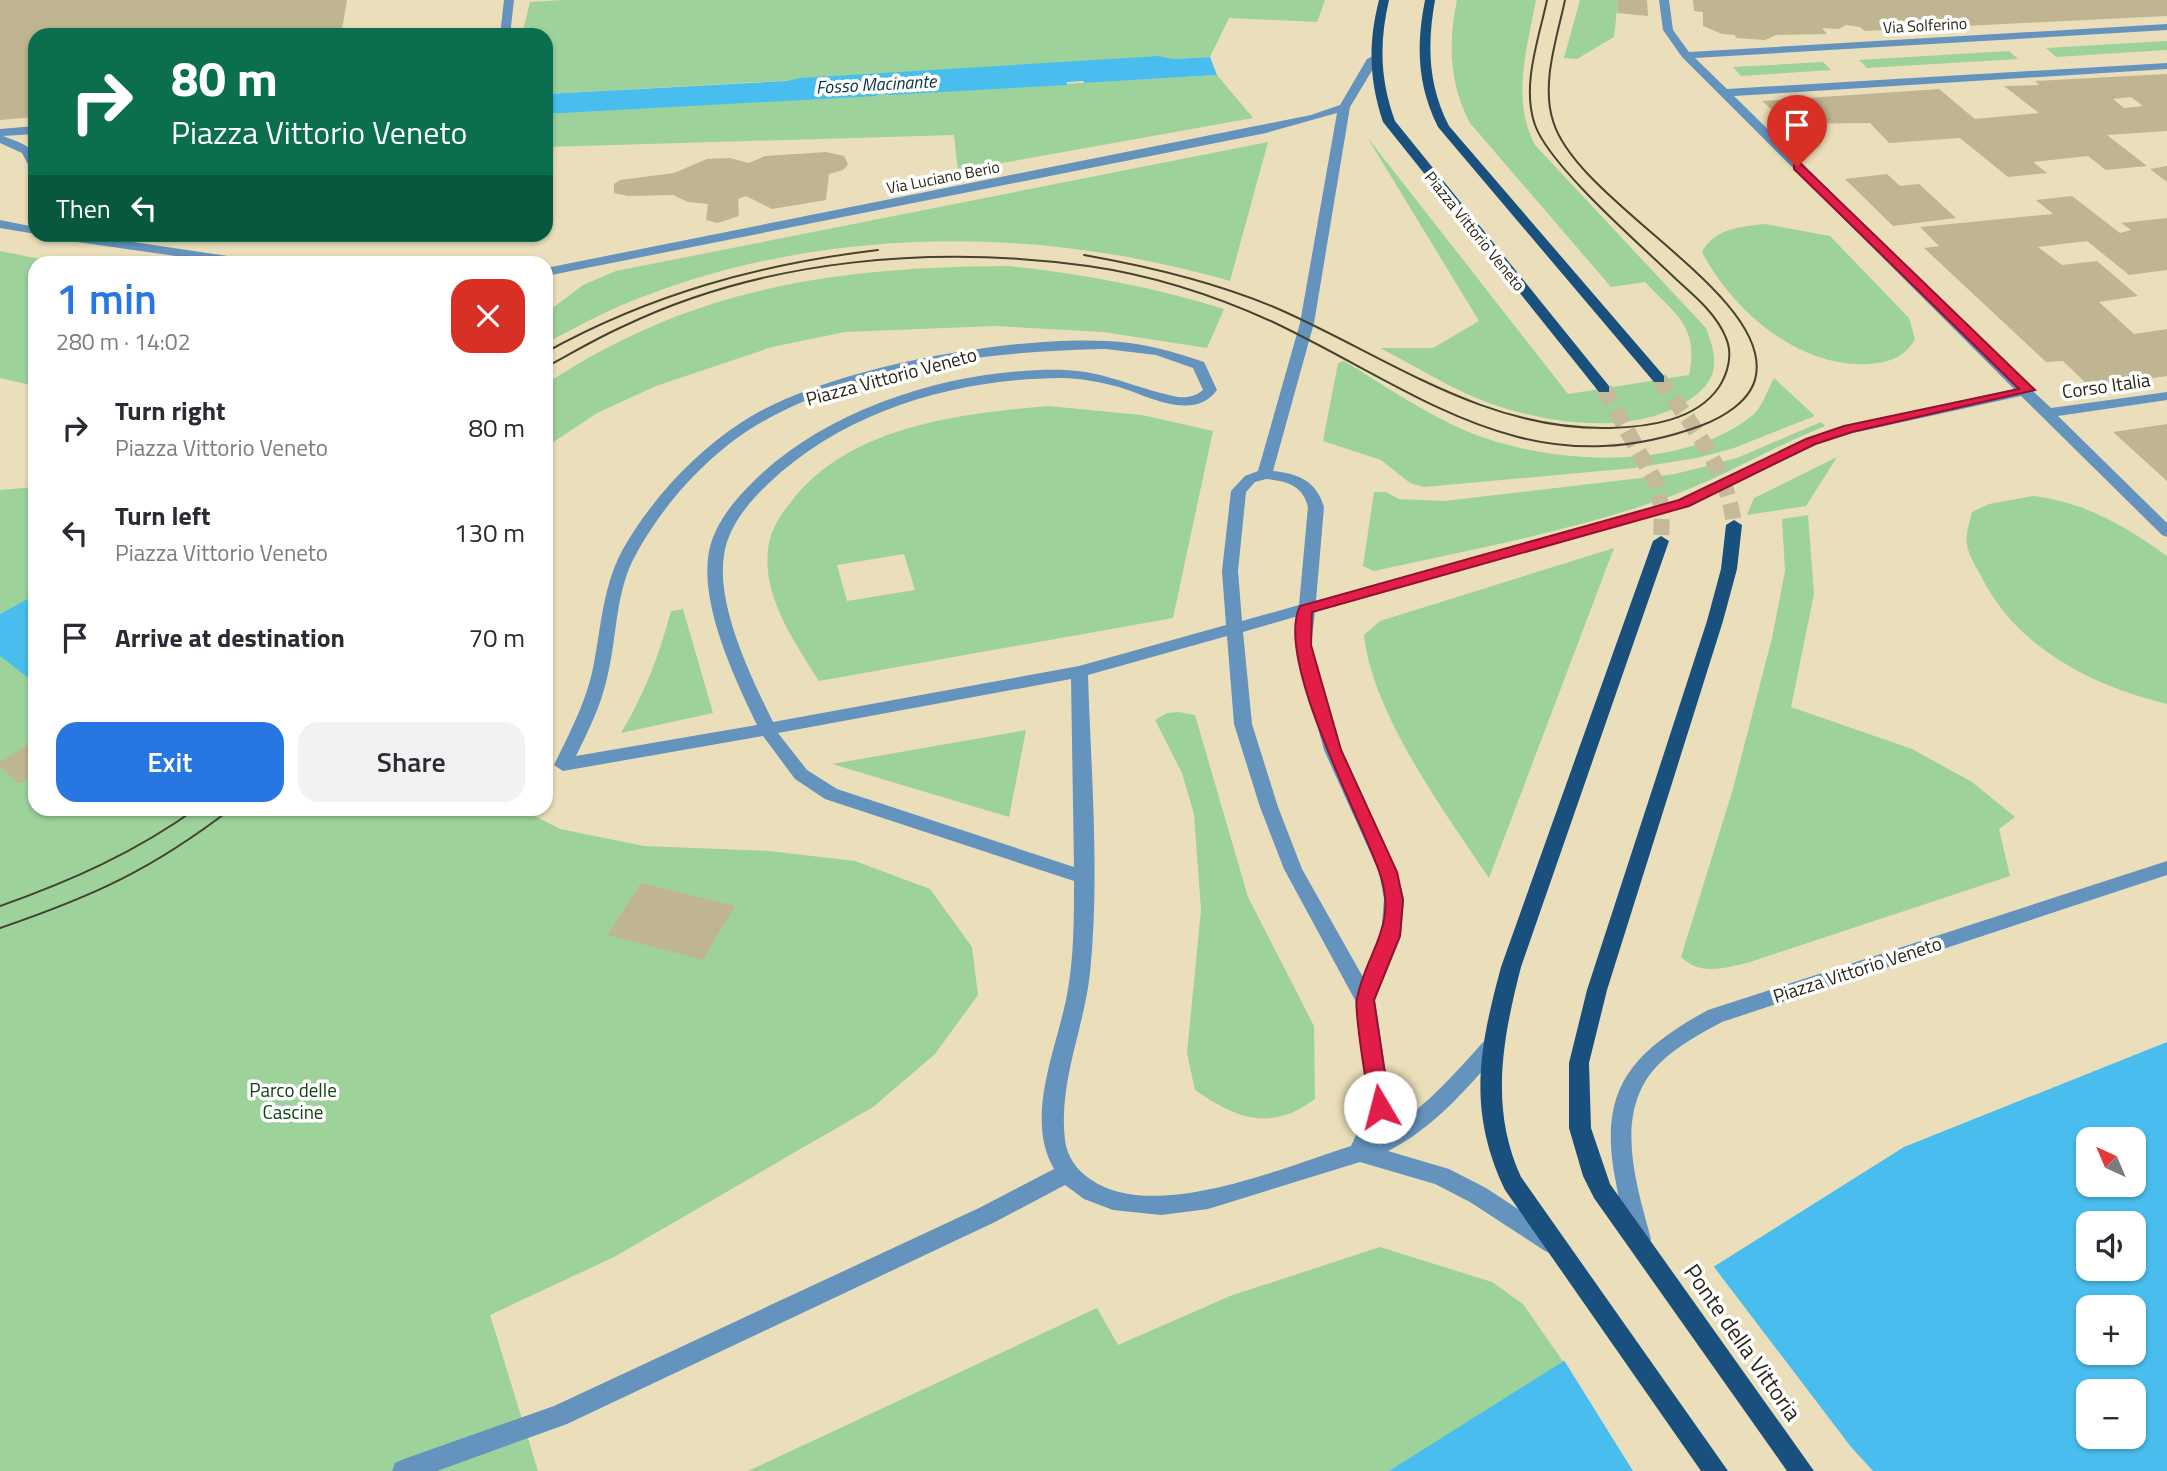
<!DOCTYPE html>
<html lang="en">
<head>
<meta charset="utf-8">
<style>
  :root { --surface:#fff; --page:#f2f2f3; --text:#2b2b33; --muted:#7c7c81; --accent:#2776e1 }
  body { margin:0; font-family:"Titillium Web",sans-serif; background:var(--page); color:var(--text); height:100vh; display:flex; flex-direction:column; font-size:26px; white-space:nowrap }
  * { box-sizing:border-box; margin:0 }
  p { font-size:23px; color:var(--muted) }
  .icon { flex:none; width:38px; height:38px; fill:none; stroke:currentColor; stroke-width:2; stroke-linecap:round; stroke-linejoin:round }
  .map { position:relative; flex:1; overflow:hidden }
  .details { position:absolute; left:28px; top:256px; width:525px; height:560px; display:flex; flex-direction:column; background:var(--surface); border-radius:21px; box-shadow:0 2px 5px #0004 }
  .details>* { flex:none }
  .hud { position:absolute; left:28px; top:28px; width:525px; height:214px; border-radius:21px; box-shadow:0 2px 5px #0004; background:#0b6e4f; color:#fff; overflow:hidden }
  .needle { width:46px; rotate:316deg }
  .fabs { position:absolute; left:2076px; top:1127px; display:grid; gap:14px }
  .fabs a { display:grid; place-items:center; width:70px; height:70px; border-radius:14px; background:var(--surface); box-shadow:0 2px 5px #0004; font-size:35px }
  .pin { position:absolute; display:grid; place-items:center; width:60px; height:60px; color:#fff; margin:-72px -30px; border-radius:50% 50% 50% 0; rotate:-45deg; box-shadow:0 0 7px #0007 }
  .pin .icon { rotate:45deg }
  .me { position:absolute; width:77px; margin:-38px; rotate:352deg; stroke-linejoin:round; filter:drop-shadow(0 0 5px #0008) }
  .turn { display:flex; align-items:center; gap:24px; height:147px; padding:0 28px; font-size:32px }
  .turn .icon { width:91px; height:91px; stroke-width:2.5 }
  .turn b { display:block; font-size:49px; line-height:60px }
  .then { display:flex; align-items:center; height:66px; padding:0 28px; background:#0003; gap:14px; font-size:26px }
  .round { display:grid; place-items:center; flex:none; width:74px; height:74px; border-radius:21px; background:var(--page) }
  .head { display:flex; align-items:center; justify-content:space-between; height:119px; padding:0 28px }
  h1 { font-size:42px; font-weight:600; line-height:52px; color:var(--accent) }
  .cta { display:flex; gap:14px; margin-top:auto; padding:14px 28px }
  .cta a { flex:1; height:80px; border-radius:21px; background:var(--accent); color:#fff; font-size:28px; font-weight:600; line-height:80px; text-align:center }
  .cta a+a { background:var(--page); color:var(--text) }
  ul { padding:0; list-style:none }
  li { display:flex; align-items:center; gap:21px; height:105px; padding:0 28px }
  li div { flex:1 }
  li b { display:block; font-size:26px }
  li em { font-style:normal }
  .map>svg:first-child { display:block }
</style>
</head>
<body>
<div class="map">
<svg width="2167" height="1471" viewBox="0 0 2167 1471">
  <rect width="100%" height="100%" fill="#eadfba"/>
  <path fill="#9dd29b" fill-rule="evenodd" d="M563,0H1325L1317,22L1229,18L1210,57L546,94V35H522L530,2Z
    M1457,0H1536C1527,48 1511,100 1535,145L1706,328C1717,357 1721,378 1692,398C1638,436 1554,425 1495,405C1457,393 1416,366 1380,348H1433L1479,321L1367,137L1568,394L1689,375C1699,326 1676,315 1645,282L1611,287L1470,123C1449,84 1448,42 1457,0Z
    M1580,0H1618L1614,37L1577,59L1564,58Z
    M2167,41V50L2056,57L2046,48Z
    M2009,51L2018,59L1867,68L1859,60Z
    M1823,62L1831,70L1741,76L1733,67Z
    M1217,75L1253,118L958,171L954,135L546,147V114Z
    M1268,142L1230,281C1032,224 815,225 622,305C596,316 571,330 546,343V313L583,285L616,271Z
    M1765,224L1830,236L1909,318L1915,339C1905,357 1890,362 1870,364C1799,369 1733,311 1702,252C1715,228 1740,227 1765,224Z
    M0,251L55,262H35V386L0,378Z
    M1008,266C1083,274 1152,287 1224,309L1207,348L1103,332L994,326L845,332L772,347L656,386L597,413L546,447V384C693,287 835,267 1008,266Z
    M1344,361C1389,388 1435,421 1485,438C1563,465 1685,470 1753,415C1762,407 1768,389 1774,378L1815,416L1734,448L1697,458L1634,468L1424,487L1410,483L1381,460L1323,441L1338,363Z
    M1048,406L1142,415L1213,431L1173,618L819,681C795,643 762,596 768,549C770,531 780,515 791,502C849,426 959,414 1048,406ZM904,554L915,590L847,601L837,565Z
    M1821,422L1825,426C1775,446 1729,474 1679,493C1584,529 1473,549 1374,571L1363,566L1374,492H1386L1399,499L1444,501L1675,474L1737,458Z
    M1837,457L1806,506L1747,515L1754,498Z
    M35,487V808L521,809L560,829L644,846L769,851L855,861L930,889L972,947L978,995L935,1054L873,1107L614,1257L490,1315L538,1471H0V490Z
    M2033,496C2085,502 2125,526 2167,556V704C2093,686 2018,649 1982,578C1977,568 1968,555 1967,544C1965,535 1970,521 1972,512L1989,504Z
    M1808,515L1814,594L1791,707L1912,749L1972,782L2015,817L1999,829L2010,876L1747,963C1724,968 1700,976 1681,957L1733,789L1772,638L1785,571L1782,519Z
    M1614,548L1489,878C1445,813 1372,713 1364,635L1380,621Z
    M683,609L713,713L621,733C645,693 659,655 671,611Z
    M1178,712L1195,715L1248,897L1314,1026L1315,1099C1271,1132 1237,1119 1195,1090L1187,1053L1201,910L1194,814L1182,773L1155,720L1167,713Z
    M1026,730L1009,817L832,764Z
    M1380,1247L1492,1282L1523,1304L1578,1383L1400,1471H748L1097,1308L1118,1345L1230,1296Z"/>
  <path fill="#49beee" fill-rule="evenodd" d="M1210,57L1217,75L1084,83L1080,64Z
    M1064,65L1067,85L888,95L891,76Z
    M877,76L876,96L546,114V94Z
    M35,595V683L0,656V614Z
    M2167,1042V1471H1389L1904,1147ZM2088,1139H2133V1185H2088ZM2088,1223H2133V1269H2088ZM2088,1307H2133V1353H2088ZM2088,1391H2133V1437H2088Z"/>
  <path fill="#eadfba" d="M1711,1263L1851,1447L1873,1471H1633L1562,1357Z"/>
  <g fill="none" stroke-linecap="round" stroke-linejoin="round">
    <path fill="#49beee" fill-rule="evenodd" d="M1159,56L1172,59L1177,67L1172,75L800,100L787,97L782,89L787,81L800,78Z"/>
  </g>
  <path fill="#c0b591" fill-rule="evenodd" d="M0,0H347L341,35H35V117L0,120Z
    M1618,0H1647L1648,16L1617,13Z
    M1693,0H2167V16L1865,31L1860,27L1846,25L1839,29L1822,28L1827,34L1776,35L1765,40L1736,38L1735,35L1722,34L1703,26V12L1694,11Z
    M2167,74V131L2107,135L2147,166L2106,170L2088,156L2033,162L2047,173L2008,177L1960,138L1889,143L1870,123L1787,124L1762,101L1939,89L1975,119L2039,113L2004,86L2039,85L2035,81ZM2131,97L2143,106L2124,108L2113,99Z
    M826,152L844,156L848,164L843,170L829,174L826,200L772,209L746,196L738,199L739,216L718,223L706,220L708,204L688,202L673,195L628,196L614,193V184L620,180L674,173L707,159L730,158L749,163L765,156Z
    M2167,166V182L2150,169Z
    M1887,174L1900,186L1919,184L1956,218L1893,226L1845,179Z
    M2072,196L2120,233L2131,230L2121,223L2167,218V270L2129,275L2087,241L2038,247L2062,265L2097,261L2138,296L2099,302L2134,334L2167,329V376L2090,387L2063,361L2046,362L1924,248L1939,246L1920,227L2053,214L2036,200Z
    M2167,424V481L2113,432Z
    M35,740V779L18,783L0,767V762Z
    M641,883L735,906L703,960L607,935Z"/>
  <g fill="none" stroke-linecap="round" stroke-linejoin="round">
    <path stroke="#c4ba9a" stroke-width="16" stroke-dasharray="16 8" stroke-linecap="butt" d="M1659,379C1692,425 1727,467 1734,525
      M1604,389L1655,481L1662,509L1661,541"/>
    <path fill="#6493be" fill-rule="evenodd" d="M504,0H514L510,35H500Z
      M1659,0H1669L1673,30L1689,52L2167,24V30L1695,58L1727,89L2167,63V69L1734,96L2028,386L2033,387L2034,392L2051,408L2167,392V400L2058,416L2167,523V537L2162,535L2021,396L1853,433L1816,445L1689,506L1315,612L1311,645L1342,750L1397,872L1404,899L1401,936L1375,1000L1391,1107L1377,1136C1421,1114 1454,1074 1487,1038L1494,1036L1501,1038L1504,1044L1501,1050C1467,1088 1434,1128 1388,1151L1449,1169L1486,1188L1561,1237L1564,1244L1561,1251L1553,1254L1545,1251L1470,1202L1435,1184L1360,1162L1208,1209L1161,1215L1113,1210L1084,1199L1065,1185L995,1222L567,1424L437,1471H392L395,1463L404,1459L554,1406L979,1208L1054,1169C1024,1118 1057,1048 1067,995C1074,958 1074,919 1074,881L825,799L795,779L763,736L563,771L554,765C568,736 583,708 591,677C601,634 601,589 623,549C651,500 694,453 742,422C824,368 1008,336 1106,341C1141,342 1171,351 1204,362L1217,390C1194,422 1148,396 1119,387C1100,382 1080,378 1061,378C955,379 846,410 768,484C748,503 728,527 724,555C716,606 751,677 773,722L1079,666L1226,625L1222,571L1231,491L1245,476L1258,471L1300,323L1337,113L1266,133L546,276V268L1311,115L1340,105L1367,59L1373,56L1379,59L1350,107L1314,323L1273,471C1298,474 1316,480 1324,507L1316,601L1679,500L1806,439L1844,426L2014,389L1682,57L1663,30ZM1106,349L1156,355L1193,368L1203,390C1196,396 1188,398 1178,397C1140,390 1105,371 1065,370C957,367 825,407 749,486C730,505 711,530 708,558C702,610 735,679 757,725L576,756C588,731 601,706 607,678C617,639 615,596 633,560C662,503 715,446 771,417C869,365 997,351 1106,349ZM1266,479C1286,481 1303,485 1308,507L1299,605L1242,621L1238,571L1246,492L1255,482ZM1298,616L1295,645L1324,750L1379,872L1384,899L1381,936L1364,979L1302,869L1278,807L1252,724L1243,632ZM1227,636L1234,724L1260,807L1284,869L1355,1000L1369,1107L1351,1146C1284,1167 1153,1224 1090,1179C1077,1170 1067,1157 1065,1140C1058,1083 1084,1029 1090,973C1100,875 1091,773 1088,675ZM1071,679L1074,867L837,789L807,770L778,733Z
      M35,126V134L3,136C25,145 35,144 35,171L31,170L22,153L0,143V129Z
      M0,220L35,227L36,234L0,228Z
      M43,234H79L241,258L247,262H218L49,238Z
      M2167,861V875L1722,1022C1700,1034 1677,1046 1659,1064C1612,1111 1636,1183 1651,1239L1648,1246L1640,1249L1632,1246C1623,1227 1620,1204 1616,1183C1597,1090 1630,1053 1708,1010Z"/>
    <path fill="#19507d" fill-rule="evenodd" d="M1379,0H1389C1379,43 1380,80 1395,121L1609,386V392H1599L1383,122C1369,80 1368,43 1379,0Z
      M1425,0H1435C1427,45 1428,85 1449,126L1664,376V382H1654L1438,127C1417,85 1416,45 1425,0Z
      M1734,520L1742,525L1737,569L1723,621L1607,990L1589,1063L1591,1128L1610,1184L1814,1471H1787L1594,1198L1583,1176L1569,1128V1063L1587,990L1707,621L1721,569L1726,525Z
      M1661,536L1669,541L1521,967C1503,1037 1489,1108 1521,1177L1728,1471H1701L1505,1190C1467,1110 1479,1049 1501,967L1653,541Z"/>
    <path stroke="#474231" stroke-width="2" d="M1084,255C1152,267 1220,283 1283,311C1390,359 1487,431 1610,428C1647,427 1696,421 1719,387C1728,373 1733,354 1726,338C1717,315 1696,297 1678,281C1643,247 1550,167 1535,125C1521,86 1539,38 1547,0
      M546,352C651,294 760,264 878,250
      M546,367C572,353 597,338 624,326C766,258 935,245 1088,266C1151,275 1216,296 1273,322C1420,392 1527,489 1700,426C1722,418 1752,401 1756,375C1770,293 1577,202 1553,121C1541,83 1557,38 1565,0
      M0,906C71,881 136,852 197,808
      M0,928C94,896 153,869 232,808"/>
  </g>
  <path fill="#e11d48" stroke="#92132f" stroke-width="2" d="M1794,164H1801L2035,390L1852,432L1815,444L1689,506L1312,612L1311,645L1341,750L1397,872L1403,900L1400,936L1374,1000L1390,1107L1387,1113H1373C1368,1102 1354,1009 1357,998C1367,950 1399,926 1379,871C1360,816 1274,659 1300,606L1679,500L1806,439L1844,426L2019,389L1794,169Z"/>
  <g text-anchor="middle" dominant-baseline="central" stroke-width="7" stroke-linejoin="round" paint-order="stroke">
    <g font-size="16" fill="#2a2618" stroke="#fff">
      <text transform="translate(1925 25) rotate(-3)">Via Solferino</text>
      <text transform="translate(943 177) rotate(-11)">Via Luciano Berio</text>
      <text transform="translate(1475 231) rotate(51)">Piazza Vittorio Veneto</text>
    </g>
    <g font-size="18" font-style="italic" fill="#003346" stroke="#fff">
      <text transform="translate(876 84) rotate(-3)">Fosso Macinante</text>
    </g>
    <g font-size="19" fill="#2a2618" stroke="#fff">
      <text transform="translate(891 376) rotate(-15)">Piazza Vittorio Veneto</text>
      <text transform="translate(2106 385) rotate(-8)">Corso Italia</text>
      <text transform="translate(1857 969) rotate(-18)">Piazza Vittorio Veneto</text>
    </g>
    <g font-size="19" fill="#114213" stroke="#fff">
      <text x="293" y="1089">Parco delle<tspan x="293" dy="22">Cascine</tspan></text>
    </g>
    <g font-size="23" fill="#2a2618" stroke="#fff">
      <text transform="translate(1743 1342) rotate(55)">Ponte della Vittoria</text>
    </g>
  </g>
</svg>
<div class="fabs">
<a><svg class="needle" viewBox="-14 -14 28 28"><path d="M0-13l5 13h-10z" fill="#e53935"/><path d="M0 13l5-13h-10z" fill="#7c7c81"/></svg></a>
<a><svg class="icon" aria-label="sound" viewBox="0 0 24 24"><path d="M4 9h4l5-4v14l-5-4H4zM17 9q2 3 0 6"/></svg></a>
<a>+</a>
<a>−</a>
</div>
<div class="pin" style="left:1797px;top:167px;background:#d93025"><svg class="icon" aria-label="arrive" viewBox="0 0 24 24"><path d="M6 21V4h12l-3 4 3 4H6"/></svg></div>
<svg class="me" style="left:1380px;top:1107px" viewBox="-20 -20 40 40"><circle r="19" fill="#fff"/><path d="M0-13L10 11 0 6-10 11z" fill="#e11d48"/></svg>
<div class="hud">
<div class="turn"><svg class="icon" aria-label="right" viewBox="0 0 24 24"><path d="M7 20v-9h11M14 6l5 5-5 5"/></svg><div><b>80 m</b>Piazza Vittorio Veneto</div></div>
<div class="then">Then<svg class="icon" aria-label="left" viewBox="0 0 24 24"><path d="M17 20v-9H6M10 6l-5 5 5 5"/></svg></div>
</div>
<section class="details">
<div class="head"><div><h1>1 min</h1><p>280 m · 14:02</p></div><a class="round" style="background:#d93025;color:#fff"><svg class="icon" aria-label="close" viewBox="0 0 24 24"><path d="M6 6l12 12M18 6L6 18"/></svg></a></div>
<ul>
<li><svg class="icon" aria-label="right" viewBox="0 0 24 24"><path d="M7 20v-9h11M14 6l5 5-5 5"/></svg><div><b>Turn right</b><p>Piazza Vittorio Veneto</p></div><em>80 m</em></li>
<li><svg class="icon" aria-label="left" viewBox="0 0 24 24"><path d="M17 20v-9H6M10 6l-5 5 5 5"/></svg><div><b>Turn left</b><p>Piazza Vittorio Veneto</p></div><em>130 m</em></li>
<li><svg class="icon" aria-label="arrive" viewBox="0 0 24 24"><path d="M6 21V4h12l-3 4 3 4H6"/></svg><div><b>Arrive at destination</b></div><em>70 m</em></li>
</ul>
<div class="cta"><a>Exit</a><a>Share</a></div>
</section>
</div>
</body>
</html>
